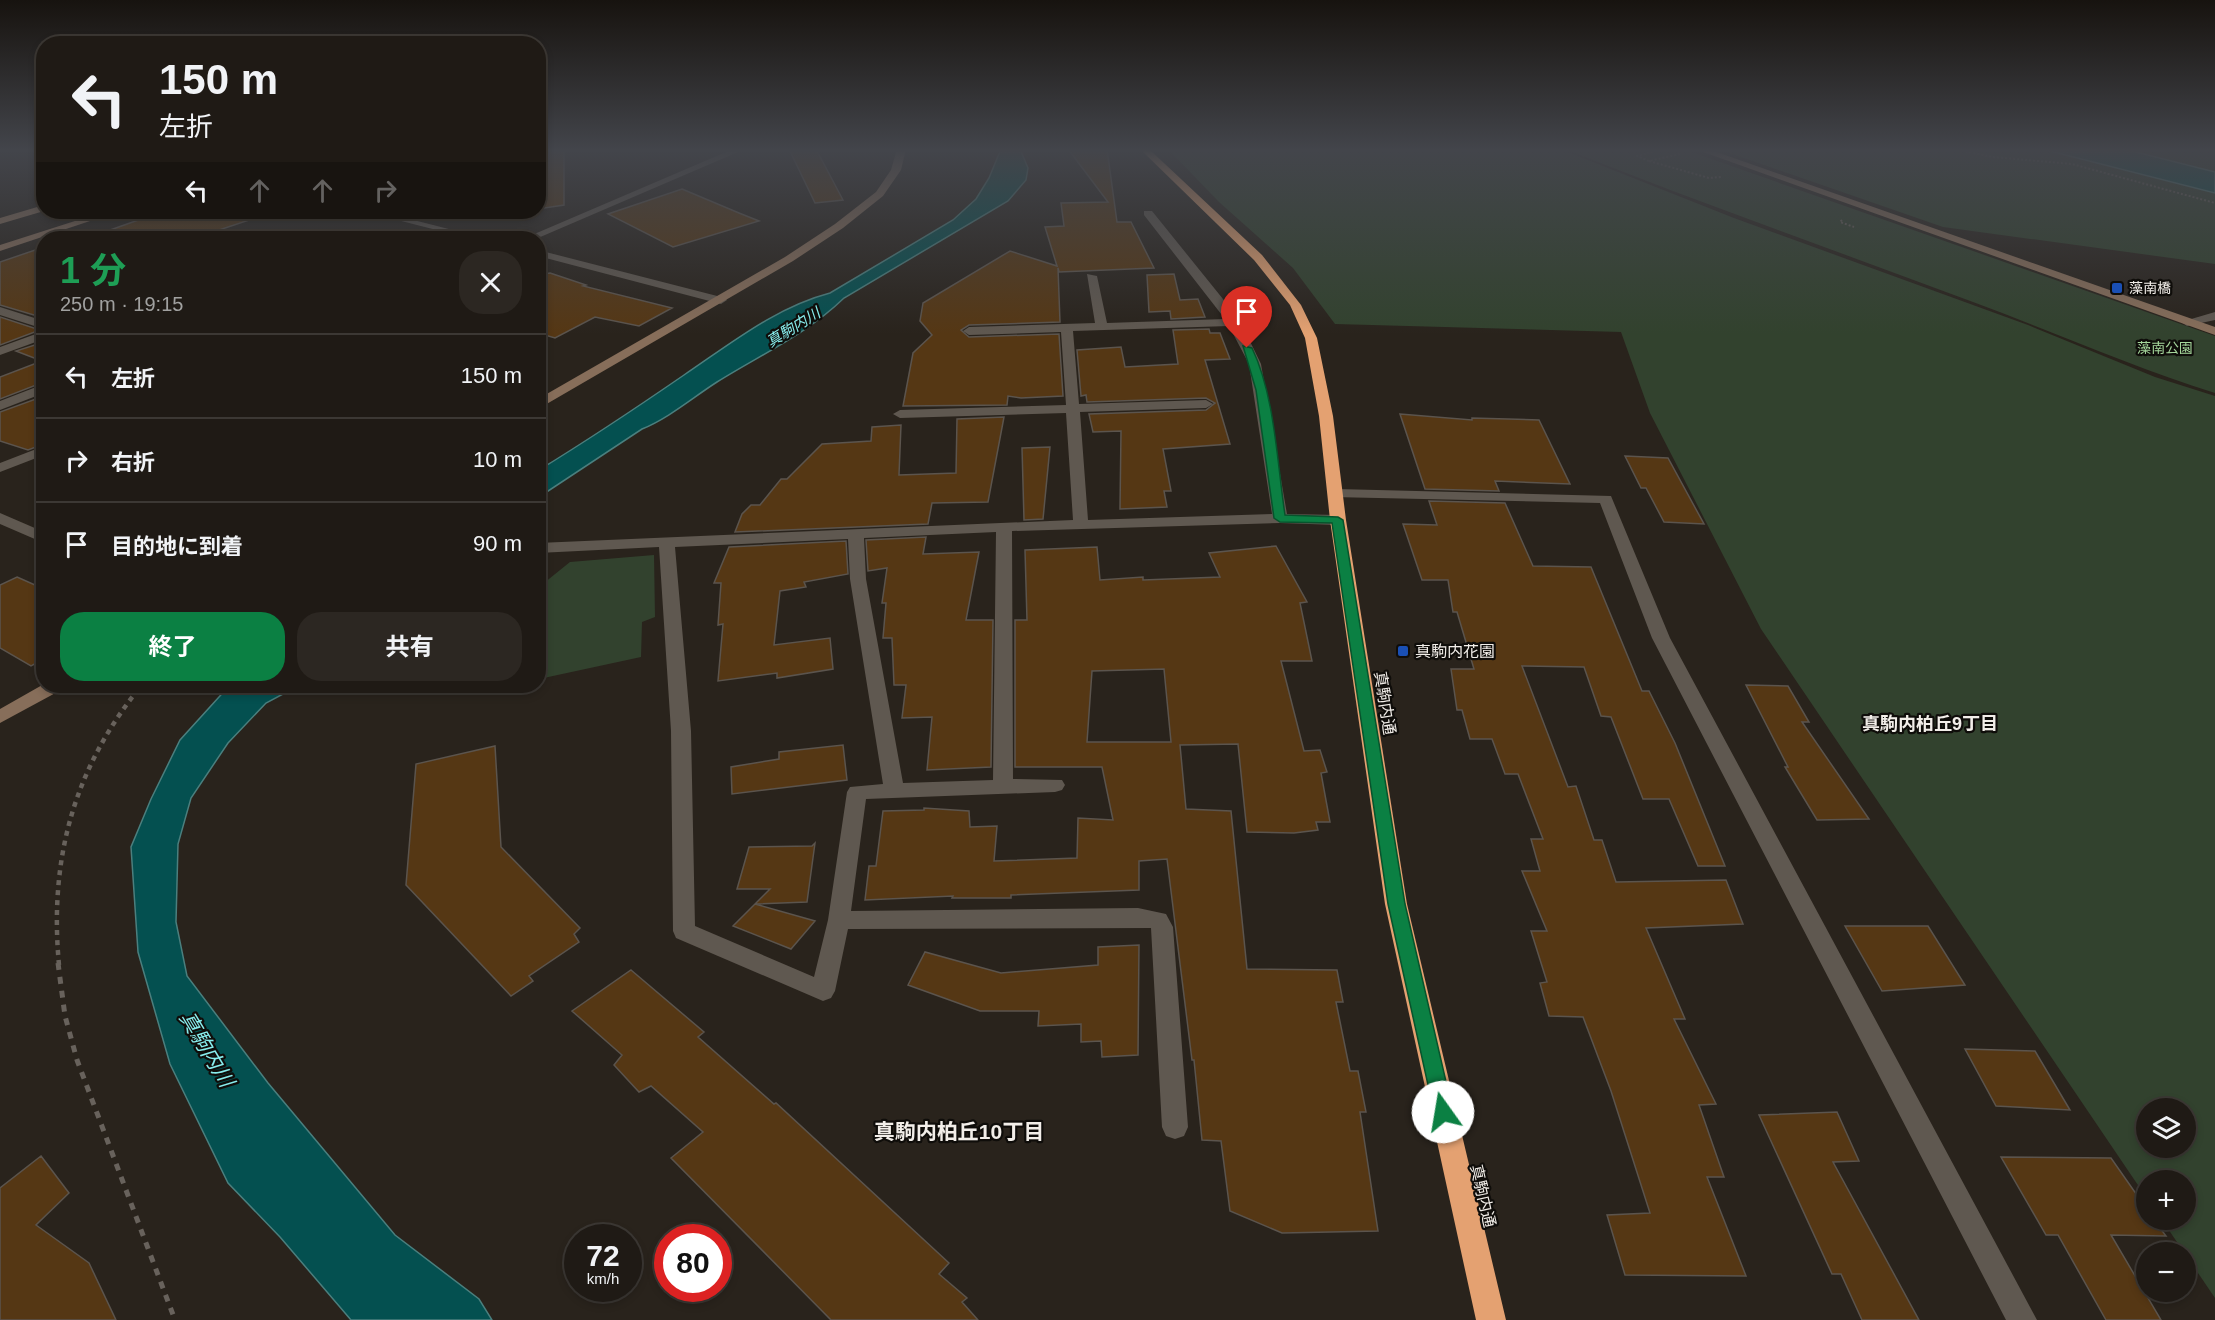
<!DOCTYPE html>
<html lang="ja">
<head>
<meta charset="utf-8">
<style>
  :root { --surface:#1f1a15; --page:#2c2722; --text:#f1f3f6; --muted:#a1a1a0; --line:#3c3834; --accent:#0b8043 }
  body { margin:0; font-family:Helvetica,"Noto Sans JP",sans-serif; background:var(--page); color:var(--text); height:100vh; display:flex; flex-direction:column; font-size:22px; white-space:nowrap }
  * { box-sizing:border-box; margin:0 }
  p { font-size:20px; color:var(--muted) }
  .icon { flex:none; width:33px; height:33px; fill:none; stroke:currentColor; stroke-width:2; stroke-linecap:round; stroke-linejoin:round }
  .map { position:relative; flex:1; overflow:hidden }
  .drawer { position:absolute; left:36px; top:231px; width:510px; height:462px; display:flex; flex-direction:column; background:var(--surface); border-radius:24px; box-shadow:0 3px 9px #0003,0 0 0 2px var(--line) }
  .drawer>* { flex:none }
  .top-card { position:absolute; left:36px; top:36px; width:510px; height:183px; border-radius:24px; box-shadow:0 3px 9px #0003,0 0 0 2px var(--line); background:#1f1a15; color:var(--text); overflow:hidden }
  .buttons { position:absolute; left:2136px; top:1098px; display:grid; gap:12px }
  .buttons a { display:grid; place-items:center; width:60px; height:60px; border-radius:50%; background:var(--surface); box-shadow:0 3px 9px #0003,0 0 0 2px var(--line); font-size:30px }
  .speed { position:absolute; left:564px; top:1224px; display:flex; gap:12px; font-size:30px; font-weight:700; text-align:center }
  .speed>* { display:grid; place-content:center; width:78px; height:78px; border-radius:50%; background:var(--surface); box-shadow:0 3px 9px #0003,0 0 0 2px var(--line); line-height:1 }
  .speed small { font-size:15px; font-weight:400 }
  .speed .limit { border:9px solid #d22; background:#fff; color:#111 }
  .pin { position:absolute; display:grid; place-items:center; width:51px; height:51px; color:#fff; margin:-62px -26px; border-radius:50% 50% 50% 0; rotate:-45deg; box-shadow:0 0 6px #0007 }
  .pin .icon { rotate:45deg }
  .me { position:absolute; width:66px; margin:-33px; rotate:347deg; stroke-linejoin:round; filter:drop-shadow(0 0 4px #0008) }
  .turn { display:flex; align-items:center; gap:21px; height:126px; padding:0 24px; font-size:27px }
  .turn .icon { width:78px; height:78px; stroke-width:2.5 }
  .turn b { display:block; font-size:42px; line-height:51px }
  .lanes { display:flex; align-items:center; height:57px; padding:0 24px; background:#0003; justify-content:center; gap:30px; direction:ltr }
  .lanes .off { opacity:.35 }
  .round { display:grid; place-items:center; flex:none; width:63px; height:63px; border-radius:24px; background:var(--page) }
  .head { display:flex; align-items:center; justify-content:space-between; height:102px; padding:0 24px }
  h1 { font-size:36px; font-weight:700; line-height:45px; color:#1e9e55 }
  .action { display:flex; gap:12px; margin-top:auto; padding:12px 24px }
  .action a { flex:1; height:69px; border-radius:24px; background:var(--accent); color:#fff; font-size:24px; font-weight:700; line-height:69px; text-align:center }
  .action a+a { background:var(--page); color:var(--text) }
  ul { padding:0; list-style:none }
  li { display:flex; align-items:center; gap:18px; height:84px; padding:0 24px; border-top:2px solid var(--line) }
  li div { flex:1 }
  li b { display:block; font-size:22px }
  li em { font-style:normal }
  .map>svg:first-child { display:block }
</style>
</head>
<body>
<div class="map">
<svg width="2215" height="1320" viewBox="0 0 2215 1320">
  <rect width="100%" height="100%" fill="#29231c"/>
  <path fill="#32422e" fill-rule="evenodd" d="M1168,149H1560L1734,218L2028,325L2155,377L2215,396V1298L2162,1220H2186V1180H2146V1197L1761,629L1650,413L1621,332L1335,324L1293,268L1219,202ZM2186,1108V1148H2146V1108Z
    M1565,149H1683L2215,336V393C2133,367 2054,332 1973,302C1837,251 1700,203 1565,149Z
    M1718,149H2215V264L1943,227Z
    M654,555L655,617L642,622L641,657L539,679V587L570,562Z"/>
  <path fill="#045050" stroke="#4b7f7e" stroke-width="1.5" d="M1001,149H1020L1028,168L1026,180L1008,201L844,298C807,334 760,355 717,382C692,398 669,418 642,429L539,497V470C588,440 636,408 684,375C730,344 776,307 830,293L953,220L976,199L989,178Z
    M2042,149H2124L2215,172V193Z
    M229,686H298L266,703L228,743L191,798L178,844L176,922L187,976L268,1083L395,1235L479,1299L492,1320H351L280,1237L228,1183L170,1064L138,952L131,847L151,799L180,740Z"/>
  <path fill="#553714" stroke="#5b544d" stroke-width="1.5" fill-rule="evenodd" d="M538,149H564V205L538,209Z
    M789,149H816L843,200L815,203Z
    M1068,149H1107L1117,222H1131L1154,268L1059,272L1058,268L1060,322L969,325L961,330L969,337L1059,334L1063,396L1021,398L1008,396L1007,405L903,406L913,353L932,335L920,321L923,303L1010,251L1057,266L1045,227L1064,226L1061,203L1108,202Z
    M682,189L739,213L759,221L673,247L608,214Z
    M161,212H260L261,216L195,238H97L96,235Z
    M44,247V318L0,305V262Z
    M550,273L586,285L583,286L672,308L639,326L595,317L555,338L538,333V275Z
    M1174,274L1180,300L1198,299L1205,317L1171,319L1170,311L1149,312L1147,275Z
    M0,317L40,330L0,345Z
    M1209,329L1210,333H1220L1230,359L1205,360L1230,444L1163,449L1171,491H1164L1167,507L1120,509L1121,431L1093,432L1089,414L1206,410L1215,403L1206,398L1087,402L1086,395L1081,396L1077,350L1121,347L1125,367L1178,364L1173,330Z
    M44,342V382L0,399V377L42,361L16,351Z
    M44,396V444L28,450L0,441V412Z
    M1400,414L1472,420V418L1539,420L1570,484L1495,481L1499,491L1425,489Z
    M1004,417L988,502L932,503L928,524L735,532L742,514L751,505H760L781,479H787L822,444L871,441L872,427L901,425L899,475L956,473L957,419Z
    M1050,447L1043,519L1024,520L1022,448Z
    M1625,456L1668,458L1704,524L1664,522L1646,488H1641Z
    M1429,501L1505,503L1533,566L1591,567L1642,691H1649L1675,743L1725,866H1698L1669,799H1643L1611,717L1601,716L1584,667L1522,666L1568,787L1576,786L1594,840H1602L1616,882L1726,880L1743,924L1646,928L1685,1019H1674L1716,1104L1699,1105L1724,1177H1707L1746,1276L1625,1275L1607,1215L1650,1213L1611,1091L1583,1017L1549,1016L1540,983L1547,982L1531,931H1547L1522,871H1540L1531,839H1543L1518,774H1505L1492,739H1470L1462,710H1457L1451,669H1474L1457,612H1453L1448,580H1422L1403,524L1437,525Z
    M926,537L923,554L979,552L966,620H993L991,767L927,770L932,717L902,718L906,685H894L892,638H883L886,603H882L887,568L868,571L866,540Z
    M846,541L848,574L804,582L806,587L780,591L774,645L830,638L833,669L777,678V673L718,681L723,624L718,625L721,583H714L729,547Z
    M1276,546L1307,602L1300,603L1312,661H1281L1304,751L1320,750L1327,772L1321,773L1330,822H1316L1318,830L1294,833L1247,832L1238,744L1180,745L1186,809L1231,811L1247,969L1337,970L1343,1002H1336L1350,1071H1358L1366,1112H1360L1378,1231L1282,1233L1230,1211L1221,1141L1202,1140L1194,1060H1192L1167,859L1139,861V890L1011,895V898H952L953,896L865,900L869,866H876L883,811L924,810V808L969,811L970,827L997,826L994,861L1077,858L1078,818L1113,820L1102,767H1015V620H1027L1025,550L1097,547L1100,580L1143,577V580L1220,577L1209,553ZM1164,669L1171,742H1087L1092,671Z
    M17,577L44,589V659L31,666L0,648V585Z
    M1746,685L1788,686L1809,722H1802L1869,819L1817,820L1785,767H1788Z
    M843,745L847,780L732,794L731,767L779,759V752Z
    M495,746L501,847L580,928L574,934L579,942L529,976L533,981L511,996L406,885L416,764Z
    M815,843L807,902L755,904L815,921L791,949L733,926L770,889H737L749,847L812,846Z
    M1845,926H1928L1965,985L1882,991Z
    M1139,945L1138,1055L1102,1057L1101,1041L1081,1042V1024L1038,1026L1039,1011H980L908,985L925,952L1001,973L1098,965V947Z
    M631,970L704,1032L698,1037L774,1104L776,1103L949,1263L939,1274L967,1298L962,1302L978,1320H831L671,1158L703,1132L651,1086L639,1092L614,1065L622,1055L572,1011Z
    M1965,1049L2035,1051L2070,1110L1996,1106Z
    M1837,1112L1859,1161L1833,1162L1919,1320H1862L1841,1274H1832L1759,1115Z
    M41,1156L69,1193L36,1225L89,1263L116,1320H0V1188Z
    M2001,1157L2111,1158L2146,1208V1220H2154L2166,1236L2111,1235L2161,1320H2106L2058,1235H2046Z"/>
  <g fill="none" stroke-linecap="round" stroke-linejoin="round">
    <path stroke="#68625c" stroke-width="2" stroke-dasharray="2 2" stroke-linecap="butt" d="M1649,149L1655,151L1637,156L1649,161
      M1671,149L1679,152
      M1954,149L1993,157L2072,164L2215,203
      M1680,154L1649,161L1709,178L1721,177
      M1842,220L1840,222L1854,227"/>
    <path stroke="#68625c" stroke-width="4.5" stroke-dasharray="5 5" stroke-linecap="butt" d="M59,965C49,859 74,768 141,686"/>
    <path stroke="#68625c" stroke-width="5" stroke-dasharray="7 7" stroke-linecap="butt" d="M58,963L65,1016L77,1060L175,1320"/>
    <path fill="#5f5850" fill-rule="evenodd" d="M733,149H745L538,238H525Z
      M2215,312V320L2187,326L2181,322Z"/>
    <path fill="#5f5850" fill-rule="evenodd" d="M1144,211H1152L1227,304L1245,331L1261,364L1287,514L1338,515L1346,520L1338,525L1280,523L1012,531L1013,779L1062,780L1065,785L1062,790L1055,792L866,799L851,911L1138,908L1166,914L1173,927L1188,1127L1184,1136L1175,1139L1166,1136L1162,1127L1151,928L848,929L835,991L831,998L823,1001L676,938L673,931L671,731L659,547L538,553V543L1073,520L1066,413L900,418L893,414L900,410L1066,405L1061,332L969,335L963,331L969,327L1095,323L1087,274L1097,276L1107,323L1225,319L1144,215ZM1229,326L1249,364L1272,514L1088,520L1080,412L1206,408L1213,404L1206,400L1079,404L1073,331ZM996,532L993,780L903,783L866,579L864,538ZM848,539L850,579L883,784L850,787L847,792L828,920L814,977L695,926L691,731L675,547Z
      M366,212H382L484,238H468Z
      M538,250L725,298L727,300L721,304L538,256Z
      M0,307L44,321V329L0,315Z
      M44,331V339L0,355V347Z
      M44,384V393L0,410V401Z
      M44,446V455L0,472V463Z
      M1337,489L1611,496L1670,638L2037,1320H2006L1652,638L1600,503L1332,497L1329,494L1332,491Z
      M0,513L44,532V543L0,524Z"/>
    <path fill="#876e5a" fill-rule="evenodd" d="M897,149H906L901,170L883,196L843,228L793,261L538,409V399L785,257L835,224L876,192L891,170Z
      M1695,149H1708L2215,327V335Z
      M44,205V211L0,224V218Z
      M103,212H117L0,251V245Z
      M44,684L63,686L61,690L0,723V709Z"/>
    <path fill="#e4a171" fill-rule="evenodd" d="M1140,149H1149L1262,255L1301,305L1317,338L1333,416L1346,520L1407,904L1506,1320H1476L1385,904L1330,520L1319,416L1305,338L1290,305L1254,260Z"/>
  </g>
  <linearGradient id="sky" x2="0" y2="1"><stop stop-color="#17130f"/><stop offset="0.45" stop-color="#43454b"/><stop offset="1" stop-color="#43454b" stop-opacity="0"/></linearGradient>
  <rect width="2215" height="334" fill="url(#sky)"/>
  <path fill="#0b8043" stroke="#07532c" stroke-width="1.5" d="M1243,346L1252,348C1275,396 1277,462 1285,515L1338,517L1343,520L1405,904L1453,1112L1450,1119L1443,1121L1436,1119L1434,1112L1388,904L1332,523L1280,522L1274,518L1256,390Z"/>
  <g fill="#1a4fb4" stroke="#0f0d0a" stroke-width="2">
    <rect x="2111" y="282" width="12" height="12" rx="3"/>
    <rect x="1397" y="645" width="12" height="12" rx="3"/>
  </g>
  <g text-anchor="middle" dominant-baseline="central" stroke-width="4.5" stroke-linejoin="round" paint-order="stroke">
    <g font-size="14" fill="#f2eee9" stroke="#0f0d0a" text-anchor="start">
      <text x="2129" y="288">藻南橋</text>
    </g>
    <g font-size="14" fill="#a5d69b" stroke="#0f0d0a">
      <text x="2165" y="348">藻南公園</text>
    </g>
    <g font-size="15" font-style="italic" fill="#8ee" stroke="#0f0d0a">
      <text transform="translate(793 327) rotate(-32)">真駒内川</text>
    </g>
    <g font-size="16" fill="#f2eee9" stroke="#0f0d0a" text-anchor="start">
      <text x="1415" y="651">真駒内花園</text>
    </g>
    <g font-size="16" fill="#f2eee9" stroke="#0f0d0a">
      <text transform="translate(1385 703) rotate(81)">真駒内通</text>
      <text transform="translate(1483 1196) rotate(77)">真駒内通</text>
    </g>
    <g font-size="18" font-weight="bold" fill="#f2eee9" stroke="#0f0d0a">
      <text x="1930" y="724">真駒内柏丘9丁目</text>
    </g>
    <g font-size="21" font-style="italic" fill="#8ee" stroke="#0f0d0a">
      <text transform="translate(207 1049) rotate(59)">真駒内川</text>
    </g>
    <g font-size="21" font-weight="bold" fill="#f2eee9" stroke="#0f0d0a">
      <text x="959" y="1131">真駒内柏丘10丁目</text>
    </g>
  </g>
</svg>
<div class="buttons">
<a><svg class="icon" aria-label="layers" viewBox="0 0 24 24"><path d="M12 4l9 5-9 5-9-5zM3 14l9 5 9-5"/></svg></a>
<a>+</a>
<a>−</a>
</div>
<div class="speed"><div>72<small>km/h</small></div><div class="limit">80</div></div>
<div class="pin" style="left:1247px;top:348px;background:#d93025"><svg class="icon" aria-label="arrive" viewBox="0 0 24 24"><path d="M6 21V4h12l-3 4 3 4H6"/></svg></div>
<svg class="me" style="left:1443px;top:1112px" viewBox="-20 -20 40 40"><circle r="19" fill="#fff"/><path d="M0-13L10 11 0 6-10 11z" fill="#0b8043"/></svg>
<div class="top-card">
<div class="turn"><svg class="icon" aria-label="left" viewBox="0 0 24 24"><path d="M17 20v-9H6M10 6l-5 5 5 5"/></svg><div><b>150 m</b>左折</div></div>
<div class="lanes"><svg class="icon" aria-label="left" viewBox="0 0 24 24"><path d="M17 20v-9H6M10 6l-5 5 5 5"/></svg><svg class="icon off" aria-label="ahead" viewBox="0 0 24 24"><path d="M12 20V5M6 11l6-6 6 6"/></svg><svg class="icon off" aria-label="ahead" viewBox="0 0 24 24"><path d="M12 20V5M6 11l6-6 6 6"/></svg><svg class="icon off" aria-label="right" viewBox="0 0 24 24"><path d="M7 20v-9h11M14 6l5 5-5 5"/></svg></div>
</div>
<section class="drawer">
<div class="head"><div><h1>1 分</h1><p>250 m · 19:15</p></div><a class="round"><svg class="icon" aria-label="close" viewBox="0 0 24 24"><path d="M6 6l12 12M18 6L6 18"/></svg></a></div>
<ul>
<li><svg class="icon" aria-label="left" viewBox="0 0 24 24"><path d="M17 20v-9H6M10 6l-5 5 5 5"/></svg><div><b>左折</b></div><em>150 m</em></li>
<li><svg class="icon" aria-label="right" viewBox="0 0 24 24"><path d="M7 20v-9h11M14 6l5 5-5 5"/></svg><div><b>右折</b></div><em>10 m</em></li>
<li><svg class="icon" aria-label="arrive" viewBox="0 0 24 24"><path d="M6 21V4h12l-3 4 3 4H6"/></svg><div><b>目的地に到着</b></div><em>90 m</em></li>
</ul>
<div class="action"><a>終了</a><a>共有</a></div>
</section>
</div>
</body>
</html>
